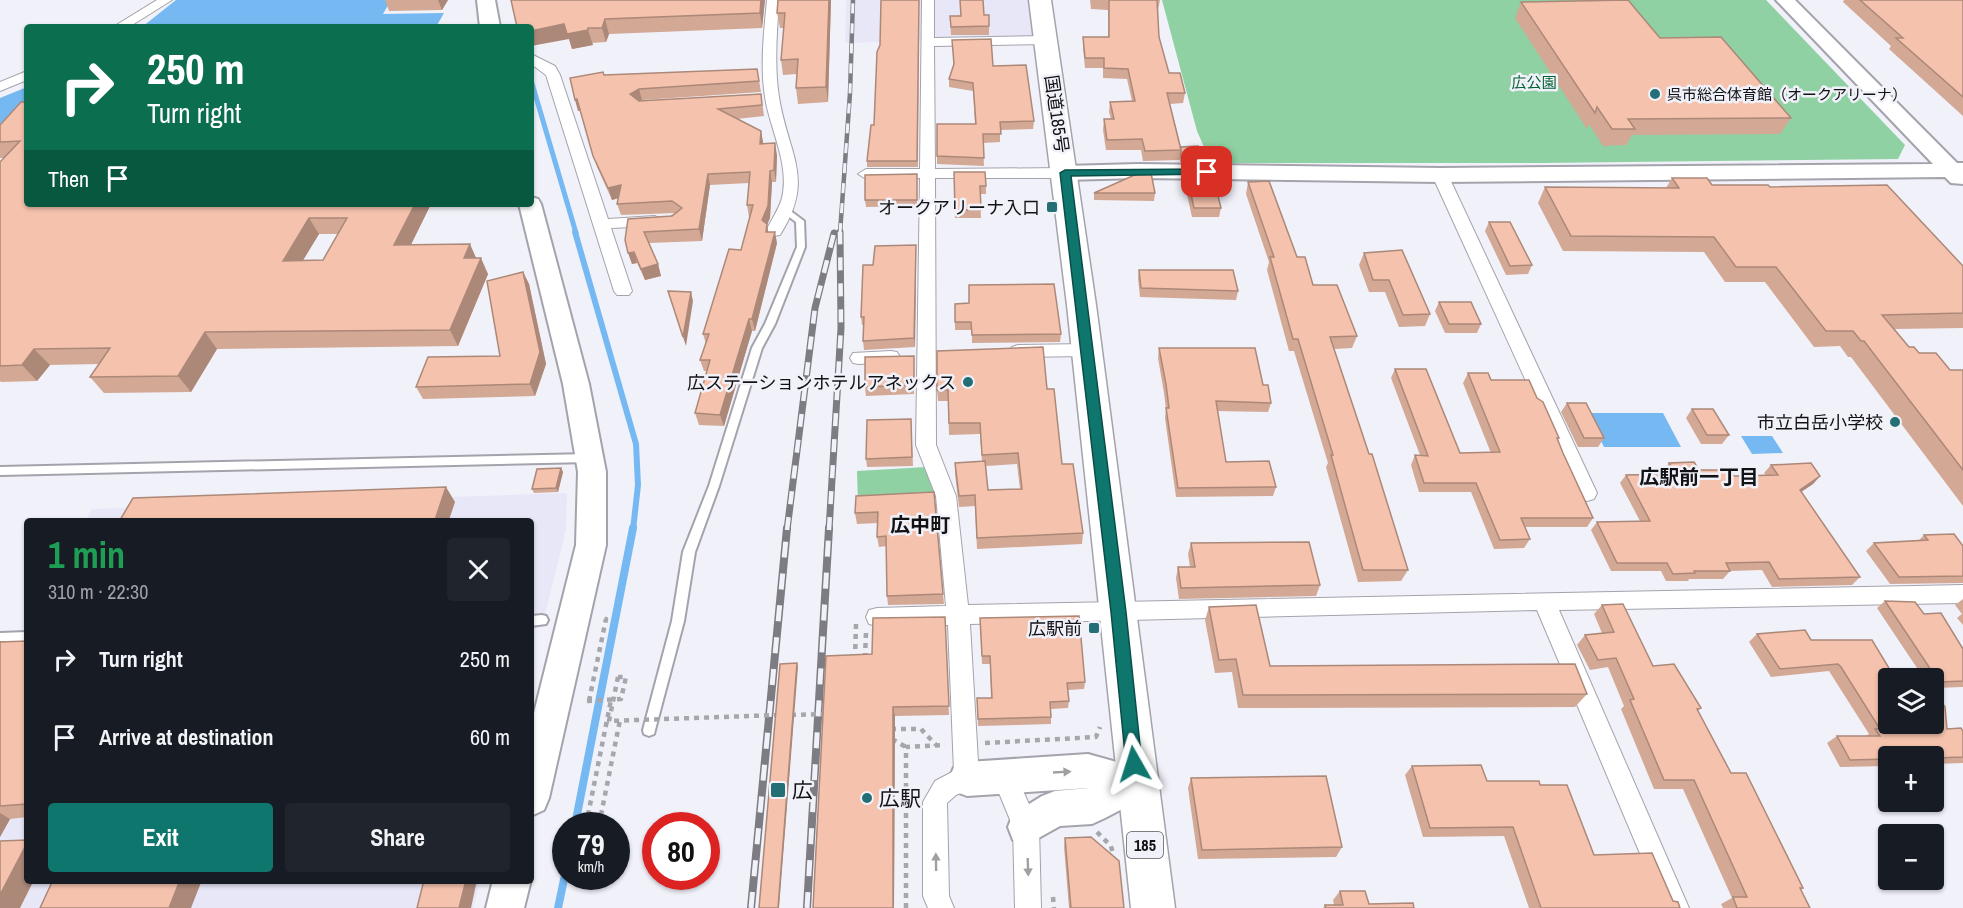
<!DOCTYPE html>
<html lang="en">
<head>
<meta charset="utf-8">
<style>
  :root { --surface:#171b24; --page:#20242c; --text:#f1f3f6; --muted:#9ea1a6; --accent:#0f766e }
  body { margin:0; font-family:"Archivo Narrow","Noto Sans JP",sans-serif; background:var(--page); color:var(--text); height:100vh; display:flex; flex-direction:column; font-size:22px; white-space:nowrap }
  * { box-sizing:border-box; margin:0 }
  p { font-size:20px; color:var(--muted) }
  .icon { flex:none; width:33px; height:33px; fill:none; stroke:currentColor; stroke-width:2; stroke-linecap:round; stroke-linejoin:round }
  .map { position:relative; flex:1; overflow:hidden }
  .sheet { position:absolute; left:24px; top:518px; width:510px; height:366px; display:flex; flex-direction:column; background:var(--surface); border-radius:6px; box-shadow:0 2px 4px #0004 }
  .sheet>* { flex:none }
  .top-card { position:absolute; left:24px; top:24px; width:510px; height:183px; border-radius:6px; box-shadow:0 2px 4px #0004; background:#0b6e4f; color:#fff; overflow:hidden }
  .fabs { position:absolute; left:1878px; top:668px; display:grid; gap:12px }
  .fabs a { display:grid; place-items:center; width:66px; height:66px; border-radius:6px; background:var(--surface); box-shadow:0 2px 4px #0004; font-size:30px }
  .speed { position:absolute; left:552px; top:812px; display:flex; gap:12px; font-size:30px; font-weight:700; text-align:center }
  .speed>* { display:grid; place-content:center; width:78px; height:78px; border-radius:50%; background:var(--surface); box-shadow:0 2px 4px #0004; line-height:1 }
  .speed small { font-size:15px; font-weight:400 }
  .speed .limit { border:9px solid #d22; background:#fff; color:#111 }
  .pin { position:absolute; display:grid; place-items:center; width:51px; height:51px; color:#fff; margin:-26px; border-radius:12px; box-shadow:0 3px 9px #0006 }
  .me { position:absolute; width:66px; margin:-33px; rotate:354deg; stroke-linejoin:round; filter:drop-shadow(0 0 4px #0008) }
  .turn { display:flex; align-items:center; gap:21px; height:126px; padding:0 24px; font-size:27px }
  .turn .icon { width:78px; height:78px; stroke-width:2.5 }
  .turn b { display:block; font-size:42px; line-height:51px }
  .then { display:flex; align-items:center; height:57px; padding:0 24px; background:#0003; gap:12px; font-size:22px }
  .round { display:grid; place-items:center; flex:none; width:63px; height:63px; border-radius:6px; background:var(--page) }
  .head { display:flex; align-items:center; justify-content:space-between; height:102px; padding:0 24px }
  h1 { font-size:36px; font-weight:700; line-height:45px; color:#1e9e55 }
  .button { display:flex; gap:12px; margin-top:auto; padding:12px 24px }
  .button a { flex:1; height:69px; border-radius:6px; background:var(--accent); color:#fff; font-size:24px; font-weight:700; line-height:69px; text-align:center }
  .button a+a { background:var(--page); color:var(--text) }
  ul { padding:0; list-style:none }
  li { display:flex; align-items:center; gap:18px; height:78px; padding:0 24px }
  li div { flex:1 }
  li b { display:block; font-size:22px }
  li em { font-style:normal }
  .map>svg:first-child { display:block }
</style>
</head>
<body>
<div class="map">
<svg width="1963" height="908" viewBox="0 0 1963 908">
  <rect width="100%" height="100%" fill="#f1f1fa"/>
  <path fill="#e8e7f8" d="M846,0H1039L1044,37L845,43Z
    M567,493L566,529L545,615H531V520H86L92,509Z
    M27,652V880L480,881L473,908H0V661Z"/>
  <path fill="#90d1a3" d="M1162,0H1766L1905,145L1898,159L1541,163H1211L1197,131Z
    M926,467L937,498L858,503L857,471Z"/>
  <path fill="#76b9f2" d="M176,0H391L383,14L444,13L436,27H142Z
    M27,87V104L0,130V98Z
    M1587,413H1663L1681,447H1604Z
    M1741,436H1772L1783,453L1752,454Z"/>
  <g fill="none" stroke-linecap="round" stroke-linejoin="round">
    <path stroke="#76b9f2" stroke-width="5" d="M531,80L576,233"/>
    <path stroke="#76b9f2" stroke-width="6" d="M575,232L636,444L638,485L633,530"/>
    <path stroke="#76b9f2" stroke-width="8" d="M575,825L633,528
      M558,908L566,870"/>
    <g stroke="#a4a3ac" stroke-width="4">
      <path id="lane" d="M784,206L804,221L805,247L775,324L762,348L719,486L695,552L684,621L655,730L654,734L649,736L644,734L643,730L672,621L683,552L709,486L752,348L765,324L797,247L796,222L781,211L780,209Z
        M590,454L594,455L595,458L594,461L590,462L0,475V467Z
        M542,615L546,616L548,620L546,624L531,626V616Z
        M27,632V642L0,643V633Z"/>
    </g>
    <g stroke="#a4a3ac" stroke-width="2">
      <path id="street" d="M157,0H172L129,27H113Z
        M767,0H779C777,32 774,65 779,97C788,155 816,178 780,235L774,236L766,231C771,220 779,209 782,198C790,164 770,130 765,97C760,65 764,32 767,0Z
        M922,0H934V38L1046,36L1053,40L1046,44L934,46L935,169L1065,168L1073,173L1065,178H935L936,445L956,496L968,605L1963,585V603L1559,610L1689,908H1663L1537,610L970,624L979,779L976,787L956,795L947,803L949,896L954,908H928L923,896V802L935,781L954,771L948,625L877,626L869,624L866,617L869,610L877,608L946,606L936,496L916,445L920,178L866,179L858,174L866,169H920Z
        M531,54L555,66L560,75L608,219L655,216L663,221L655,226L611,228L632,291L629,295H617L614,291L546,75L531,64Z
        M27,71V80L0,91V82Z
        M1440,170L1448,175L1597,493L1594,499L1587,501L1580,499L1577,493L1432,175Z
        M1087,344L1093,346L1096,350L1093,354L1087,356L1018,357L1012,355L1009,351L1012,347L1018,345Z
        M891,351L897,352L900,357L897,362L859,364L853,363L850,358L853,353Z
        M1004,764L1013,768L1039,827L1041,908H1015L1013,827L992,776L995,768Z"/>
    </g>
    <g stroke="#a4a3ac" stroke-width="4">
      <path id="secondary" d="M477,0H495L500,27H480Z
        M1776,0H1795L1957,163H1963V184L1951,183L1945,177L1440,182L1138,178L1065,180L1057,178L1054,173L1057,168L1065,166L1138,164L1440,168L1933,164Z
        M531,197L538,199L541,204L589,384L606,472V545L549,798L544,810L531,816V725L576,545L578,472L563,384L519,204H531Z
        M1088,754L1149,771L1154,783L1149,795L1105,818L1092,824L1060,826L1026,845L1013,840L1008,827L1013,814L1042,796L1055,791L1089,788L967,796L954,791L949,779L954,767L967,762Z
        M493,880H531L524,908H486Z"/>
    </g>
    <g stroke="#a4a3ac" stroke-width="3">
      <path id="highway" d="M1029,0H1051L1096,305L1175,908H1131L1067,305Z"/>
    </g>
    <path stroke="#a6a6ad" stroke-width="4.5" stroke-dasharray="5 5" stroke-linecap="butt" d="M865,658L866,632
      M855,659L856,624
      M587,701L621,699L626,677H618
      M589,701L606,619H602
      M891,729H921L936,745
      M892,739L906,747
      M985,743L1096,737L1100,727
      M586,825L611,700
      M599,825L620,720
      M1097,832L1111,846L1113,854
      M1053,897L1054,908
      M906,908V747L945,745"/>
    <use href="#lane" fill="#fff" fill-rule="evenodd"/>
    <use href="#street" fill="#fff" fill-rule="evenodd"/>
    <use href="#secondary" fill="#fff" fill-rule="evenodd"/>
    <use href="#highway" fill="#fff" fill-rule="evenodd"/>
    <g stroke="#7d7c82" stroke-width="4.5">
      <path id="rail-far2" d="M840,233L850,93L853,0"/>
    </g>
    <g stroke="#7d7c82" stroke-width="7">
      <path id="rail-far1" d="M787,530L815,308L834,233
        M829,530L841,328L840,232"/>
    </g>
    <g stroke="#7d7c82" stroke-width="8">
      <path id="rail" d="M751,908L787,528
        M807,908L829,528"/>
    </g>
    <use href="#rail-far2" stroke="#f1f1fa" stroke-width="3" stroke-dasharray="10" stroke-linecap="butt"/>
    <use href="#rail-far1" stroke="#f1f1fa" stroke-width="4.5" stroke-dasharray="13" stroke-linecap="butt"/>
    <use href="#rail" stroke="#f1f1fa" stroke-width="5" stroke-dasharray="16" stroke-linecap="butt"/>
    <path stroke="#a6a6ad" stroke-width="4.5" stroke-dasharray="5 5" stroke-linecap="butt" d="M618,677L609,721L778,715
      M791,715L826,714"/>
  </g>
  <path fill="#d3a895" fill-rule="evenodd" d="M385,0H448L442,10L389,11Z
    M511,0H765L762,28L609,34L606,42L592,43L593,45L572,49L569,39Z
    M778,0H831L828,102L798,104L796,88L797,74L783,75L781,60L784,28H780L777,13Z
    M919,0L918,167H867V161L874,125Z
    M1090,0H1160L1158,10L1159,37L1169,73L1185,93L1183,103L1170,104L1181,147L1201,158V163L1180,162V160L1143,161L1141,150H1106L1103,130L1104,119H1111L1109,112L1110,102L1132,101L1127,79L1103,78V68H1085L1083,47V37H1108V10L1091,9Z
    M1844,0H1963V116L1889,49L1891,46L1843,2Z
    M1521,2L1660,38L1791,118L1780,134L1632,135L1626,145L1603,146L1589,124L1587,129L1515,18Z
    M984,15L989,26V35H951L950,16Z
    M952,40L993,66L1034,121L1033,129L1000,130V142L983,143L984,166L937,164V124H975L973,91L949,87V79L954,66Z
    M757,69L761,92L642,100L640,101L761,94L764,116L737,119L761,131L763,144L777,155L776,182H772L770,218L767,225L768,232L777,243L755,331H752L724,426L699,425L695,413L707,371H704L700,360L706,344L703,334L741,250L750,217H749L747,205L749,183L710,185L702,241L649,243L658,264L661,276L645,280L637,263L632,264L625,240L675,213L621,215L617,204L619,198L612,200L597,167L580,111H578L604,75Z
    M21,102L27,204H431L411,244L476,258L488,274L458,346L217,349L191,392L104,393L90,377L99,364L50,365L37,381L1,382L0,381V162L4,158H0V125ZM319,234H338L323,260H303Z
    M954,172L986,186V194H980L981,218H955Z
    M1186,172L1221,208L1219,217H1192L1184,181Z
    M917,174V206L866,207L865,200Z
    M1672,178L1712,185L1770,187L1963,266V328L1895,329L1909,347L1919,353L1950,370H1963V506L1851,357H1848L1840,346L1814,347L1765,282H1725L1704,252L1563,251L1538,203L1545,187L1666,188Z
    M1248,182L1297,257L1313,285L1357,336L1352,348L1334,349L1408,570L1401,581L1358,582L1326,467L1328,463L1294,351H1289L1267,270L1269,262L1246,194Z
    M1094,193H1155L1154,201L1094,200Z
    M1489,222L1532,265L1528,274L1506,275L1485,231Z
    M1364,253L1430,314L1425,326L1399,327L1385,292H1369L1359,265Z
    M916,254L915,347L864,350L863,341V325H862L861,317L873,265Z
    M1139,270L1238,291L1236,300L1140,297L1138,278Z
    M523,272L529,284L546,364L535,396L423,399L416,387L500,356Z
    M1439,302L1481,324L1477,333H1445L1435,311Z
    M955,304L1061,334L1060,342L972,343V330H955Z
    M1159,348L1263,385L1271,403L1268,412L1217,411L1226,462L1276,487L1273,496L1176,497L1165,418L1166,409L1164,393L1158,358Z
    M914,356V394L866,396L865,387Z
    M1395,369L1460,453H1491L1463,383L1468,373L1491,380L1537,398L1559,438L1558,440L1563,453L1593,518L1587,527H1525L1530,539L1524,548L1494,549L1471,492H1419L1411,465L1415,455H1420L1391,378Z
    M1047,389L1062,464L1083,533L1082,544L977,549L975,506L959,507L955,474V463L982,461L980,434L949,435L948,401H938L937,390ZM1017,464L1020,489L988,490L986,466Z
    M1567,403L1604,438L1598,447H1578L1561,412Z
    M1692,409L1729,435L1722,444H1701L1686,418Z
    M911,419L913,466L867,467L866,459Z
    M1669,463L1699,470L1734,476L1766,475L1764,473L1771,465L1820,476L1813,484L1801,492L1860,577L1852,585L1772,587L1762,570L1730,571L1723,579H1689L1688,581H1666L1661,571H1611L1591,530L1597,522L1640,521L1620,483L1626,475L1665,474L1663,471Z
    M561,468L563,472L558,492L534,493L532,489Z
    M934,492L944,604L888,605L887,596V546L879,547L877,537L878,523L857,524L855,513Z
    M1924,535L1963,546V583L1890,584L1866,551L1874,543L1918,541Z
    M1191,543L1320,585L1316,596L1179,599L1176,578L1178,567H1190L1188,554Z
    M1963,599V625L1957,618L1962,614L1955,605Z
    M1885,601L1924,614L1963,649V687L1934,688V678H1896L1923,677L1877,608Z
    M1602,605L1653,666L1701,708L1698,711L1731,773L1803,888L1801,890L1810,908H1723L1721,904L1732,898L1683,789H1654L1621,709L1624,706L1608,667L1590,670L1577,645L1585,635L1602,633L1594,614Z
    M1209,607L1270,666L1587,694L1575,707L1238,708L1232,672L1215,673L1205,620Z
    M945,617L949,715L895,716L894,908H813L872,654Z
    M980,618L1085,682L1084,689L1068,690L1069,701L1068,708L1051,709V724L978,726L977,698H991L990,664H982Z
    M1757,634L1811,640L1947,729L1963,731V763L1934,764V756H1888V766L1840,767L1827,743L1837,736H1866L1869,734L1829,671L1771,677L1749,642Z
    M0,641H27V817L10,819L0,837Z
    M1412,766L1487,781L1540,785L1594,855L1673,901L1680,908H1529L1504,836L1423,837L1405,775Z
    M1191,778L1342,847L1336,857L1198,859L1188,788Z
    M1065,838L1124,908H1069L1064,847Z
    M1340,891L1369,904L1414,908H1323L1325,905H1334L1333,900Z"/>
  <path fill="#ac8879" d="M438,0H448L442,10Z
    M761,0H765L762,28L760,13Z
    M829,0H831L828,102L826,87Z
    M605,19L609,34L606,42L602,28Z
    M564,24L588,30L593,45L572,49L569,39L531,46V31Z
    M639,89L642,100L633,105L630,94Z
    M577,99L580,111H578L575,100Z
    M761,131L763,142L762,156L760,144Z
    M775,143L777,155L776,182L774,170Z
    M770,171L772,182L770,218L767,225L769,236V243L762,220Z
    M708,174L710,185L702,241L699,229Z
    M621,185L625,196L612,200L608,188Z
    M415,204H431L403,261L394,245Z
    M309,218L319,234L293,277L283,261Z
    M775,232L777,243L755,331L752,319Z
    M470,244L477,260L464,258Z
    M916,245V254L915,347L914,338Z
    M634,252L637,263L632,264L628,253Z
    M481,258L488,274L458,346L450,330Z
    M658,264L661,276L645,280L641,269Z
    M523,272L529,284L546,364L535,396L530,384Z
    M691,292L693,301L686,346L683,337Z
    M749,319L752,331L724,426L720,415Z
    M205,332L217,349L191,392L178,376Z
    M34,349L50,365L37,381L22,365Z
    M561,468L563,472L558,492L556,488Z
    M1820,476L1813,484L1792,498L1800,490Z
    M446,487L455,502L449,520H435Z
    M797,663L798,667L779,908H778Z
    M893,707L895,716L894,908H893Z
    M0,813L10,819L0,837Z
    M27,843V880H34L20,908H0V895Z
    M180,880H202L191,908H169Z
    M466,880H477L471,908H459Z"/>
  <path fill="#f5c3ad" stroke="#ac8879" stroke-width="1.5" fill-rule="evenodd" d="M511,0H761L760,13L605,19L602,28H588V30L567,34L564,24L531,31V27H517Z
    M778,0H829L826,87L796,88L798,59L781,60L785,13H777Z
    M881,0H919L917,161H867L871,125H874L877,52L880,45Z
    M960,0H983L984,15H989V26L951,27L950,16H961Z
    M1109,0H1157L1159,37L1169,73H1180L1185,93H1167L1181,150L1145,151L1142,139L1107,140L1104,119H1114L1110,102L1135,101L1128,69L1104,68V58H1085L1083,37H1109Z
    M1628,0L1660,38L1721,37L1791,118L1628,119L1635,129H1612L1597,107L1595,113L1521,2Z
    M1860,0H1963V97L1896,38H1903Z
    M991,39L993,66L1026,65L1034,121L1000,122L1001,134H983L984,158L937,156V124H976L973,83L949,79L954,64L952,40Z
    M757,69L759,81L639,89L630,94L639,101L761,94L762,105L718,109L761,131L760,144L775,143L774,170L770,171L768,206L762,220L767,224L766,232H775L752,319H749L720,415L695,413L710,360H700L709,334H703L729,249L741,250L753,205H747L750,172L708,174L699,229L644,232L658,264L641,269L634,252L628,253L625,240L628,219L672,216L682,208L672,201L617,204L621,185L608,188L593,156L577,99L575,100L570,78L603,72L604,75Z
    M21,102H27V204H415L394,245L470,244L464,258H481L450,330L205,332L178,376L90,377L110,348L34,349L22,365L0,366V162L20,141L0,142V125ZM309,218H347L323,260L283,261Z
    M1198,146L1201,158H1181V147Z
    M954,172H985L986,186H980L981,210H955Z
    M1186,172H1208L1209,176H1213L1221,208H1194Z
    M1139,173H1151L1155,193H1094Z
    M917,174V200H865V175Z
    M1672,178H1707L1712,185H1768L1770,187L1887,185L1963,266V313L1882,315L1909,347H1914L1919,353H1936L1950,370H1963V470L1864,341H1861L1853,331H1826L1776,267H1736L1714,237L1571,236L1545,187L1679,188Z
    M1269,181L1297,257H1305L1313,285H1337L1357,336L1330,337L1369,454H1372L1408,570H1363L1331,455H1333L1298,339H1293L1270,257H1274L1248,182Z
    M1489,222H1510L1532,265L1510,266Z
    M916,245L914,338L863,341L864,317H861L863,265H873L875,246Z
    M1402,250L1430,314L1403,315L1389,280H1373L1364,253Z
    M1139,270H1233L1238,291L1141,288Z
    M523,272L540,352L530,384L416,387L428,357L500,356L487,281Z
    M1054,284L1061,334L972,335L971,322H955V304L969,303V285Z
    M668,291L691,292L683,337Z
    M1439,302H1471L1481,324H1449Z
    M1043,347L1047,389H1054L1062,464H1073L1083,533L977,538L975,495L959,496L955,463L985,461L988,490L1022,489L1018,453L982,455L980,423H949L948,390H937V351Z
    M1159,348H1255L1263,385H1268L1271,403L1216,401L1226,462L1269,461L1276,487L1178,488L1166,408H1169L1166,384Z
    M914,356V385L865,387V357Z
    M1395,369H1426L1460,453L1500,452L1468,373H1488L1491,380H1529L1537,398L1543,402L1559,438H1557L1563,453L1593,518H1521L1530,539L1500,540L1476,483H1424L1415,455L1428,456Z
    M1567,403H1586L1604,438H1584Z
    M1692,409H1713L1729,435H1707Z
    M911,419L912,457L866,459L867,420Z
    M1694,462L1699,470H1730L1734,476L1778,475L1771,465L1811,463L1820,476L1800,490L1860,577L1779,579L1769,562L1726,563L1730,571H1694L1695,573L1673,574L1667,563H1617L1597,522L1650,521L1626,475L1676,474L1669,463Z
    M561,468L556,488L532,489L537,469Z
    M446,487L435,520H120L133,498Z
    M934,492L943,594L887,596L886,536L877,537L878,512L855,513L856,496Z
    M1954,534L1963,546V576L1899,577L1874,543L1928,540L1924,535Z
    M1309,542L1320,585L1181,588L1178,567H1195L1191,543Z
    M1885,601L1915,602L1924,614L1941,613L1963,649V681L1939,682Z
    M1623,604L1653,666L1674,664L1701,708L1697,709L1731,773H1746L1803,888H1800L1810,908H1737L1733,897H1747L1694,780H1664L1630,700L1634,699L1616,658L1598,660L1585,635L1614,632L1602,605Z
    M1256,605L1270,666L1575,664L1587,694L1243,695L1236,659L1219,660L1209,607Z
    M1079,616L1085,682L1067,683L1069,701L1050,702L1051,717L978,719L977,698H992L990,656H982L980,618Z
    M945,617L949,706L893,707V908H813L826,656L872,654L873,618Z
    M1805,630L1811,640H1872L1895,678H1888V723H1934V690L1945,707L1947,729L1961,728L1963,731V757L1934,758V756H1888V759L1850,760L1837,736H1880L1875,729H1880L1841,667L1838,664L1780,669L1757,634Z
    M27,641V804L0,806V642Z
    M797,663L778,908H759L780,664Z
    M1924,677L1925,678H1896Z
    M1481,765L1487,781H1539L1540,785H1567L1594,855L1652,853L1673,901L1678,902L1680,908H1541L1513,827L1430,828L1412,766Z
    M1326,776L1342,847L1202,850L1191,778Z
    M1091,837L1119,861L1124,908H1071L1065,838Z
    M27,840V843L0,895V841Z
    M53,880H180L169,908H40Z
    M424,880H466L459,908H417Z
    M1340,891H1365L1369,904L1413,903L1414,908H1326L1325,905H1343Z"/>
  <defs><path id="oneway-solid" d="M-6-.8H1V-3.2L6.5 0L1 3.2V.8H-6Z" transform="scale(1.5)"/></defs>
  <g fill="#a0a0a1">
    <use href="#oneway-solid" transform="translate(1062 772) rotate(-3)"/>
    <use href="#oneway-solid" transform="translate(936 862) rotate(-91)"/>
    <use href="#oneway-solid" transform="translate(1028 867) rotate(88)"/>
  </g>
  <path fill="#0f766e" stroke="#0a4d48" stroke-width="1.5" d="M1207,169L1211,170V174L1071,176L1126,612L1142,764L1140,769L1134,772L1128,769L1126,764L1111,612L1060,173L1065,170Z"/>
  <g fill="#246f75" stroke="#f1f1fa" stroke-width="2">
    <circle cx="1655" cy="94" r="6"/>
    <rect x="1046" y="201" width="12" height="12" rx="3"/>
    <circle cx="968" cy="382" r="6"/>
    <circle cx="1895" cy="422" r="6"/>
    <rect x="1088" y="622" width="12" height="12" rx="3"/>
    <rect x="770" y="782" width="16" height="16" rx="3"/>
    <circle cx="867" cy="798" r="6"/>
  </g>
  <g text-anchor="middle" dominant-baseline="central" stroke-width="5" stroke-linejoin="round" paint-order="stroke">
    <g font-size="15" fill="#026131" stroke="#f1f1fa">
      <text x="1534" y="82">広公園</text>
    </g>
    <g font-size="15" fill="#121114" stroke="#f1f1fa" text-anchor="start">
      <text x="1667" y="94">呉市総合体育館（オークアリーナ）</text>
    </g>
    <rect fill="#f1f1fa" stroke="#555459" stroke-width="1.5" x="1127" y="832" width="36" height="26" rx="4.5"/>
    <g font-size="16" font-weight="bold" fill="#121114">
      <text x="1145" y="845">185</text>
    </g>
    <g font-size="18" fill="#121114" stroke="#f1f1fa">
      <text transform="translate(1057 114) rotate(82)">国道185号</text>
    </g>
    <g font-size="18" fill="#121114" stroke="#f1f1fa" text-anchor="end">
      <text x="1040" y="207">オークアリーナ入口</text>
      <text x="956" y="382">広ステーションホテルアネックス</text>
      <text x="1883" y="422">市立白岳小学校</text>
      <text x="1082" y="628">広駅前</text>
    </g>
    <g font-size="20" font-weight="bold" fill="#121114" stroke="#f1f1fa">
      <text x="1699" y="476">広駅前一丁目</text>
      <text x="920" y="524">広中町</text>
    </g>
    <g font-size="21" fill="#121114" stroke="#f1f1fa" text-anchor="start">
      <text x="792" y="790">広</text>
      <text x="879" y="798">広駅</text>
    </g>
  </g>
</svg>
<div class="fabs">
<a><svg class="icon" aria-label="layers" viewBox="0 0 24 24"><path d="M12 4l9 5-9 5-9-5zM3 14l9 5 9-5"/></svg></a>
<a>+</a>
<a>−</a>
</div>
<div class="speed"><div>79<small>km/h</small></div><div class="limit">80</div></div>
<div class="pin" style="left:1207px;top:172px;background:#d93025"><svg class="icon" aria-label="arrive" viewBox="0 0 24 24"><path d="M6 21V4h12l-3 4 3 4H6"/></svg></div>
<svg class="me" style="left:1134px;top:764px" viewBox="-20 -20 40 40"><path d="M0-17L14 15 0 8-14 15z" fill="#0f766e" stroke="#fff" stroke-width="4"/></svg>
<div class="top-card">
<div class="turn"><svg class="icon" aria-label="right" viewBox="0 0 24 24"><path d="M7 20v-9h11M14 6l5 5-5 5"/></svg><div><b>250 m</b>Turn right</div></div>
<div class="then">Then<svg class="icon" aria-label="arrive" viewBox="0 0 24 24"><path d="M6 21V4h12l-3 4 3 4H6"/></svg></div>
</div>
<section class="sheet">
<div class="head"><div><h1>1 min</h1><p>310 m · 22:30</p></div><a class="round"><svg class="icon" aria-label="close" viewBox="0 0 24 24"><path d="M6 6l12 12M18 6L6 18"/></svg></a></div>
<ul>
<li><svg class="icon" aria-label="right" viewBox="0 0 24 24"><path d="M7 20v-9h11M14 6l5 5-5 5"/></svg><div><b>Turn right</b></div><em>250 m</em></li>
<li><svg class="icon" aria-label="arrive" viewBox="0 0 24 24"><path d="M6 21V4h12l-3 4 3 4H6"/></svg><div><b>Arrive at destination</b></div><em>60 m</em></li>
</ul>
<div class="button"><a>Exit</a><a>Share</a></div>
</section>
</div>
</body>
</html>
